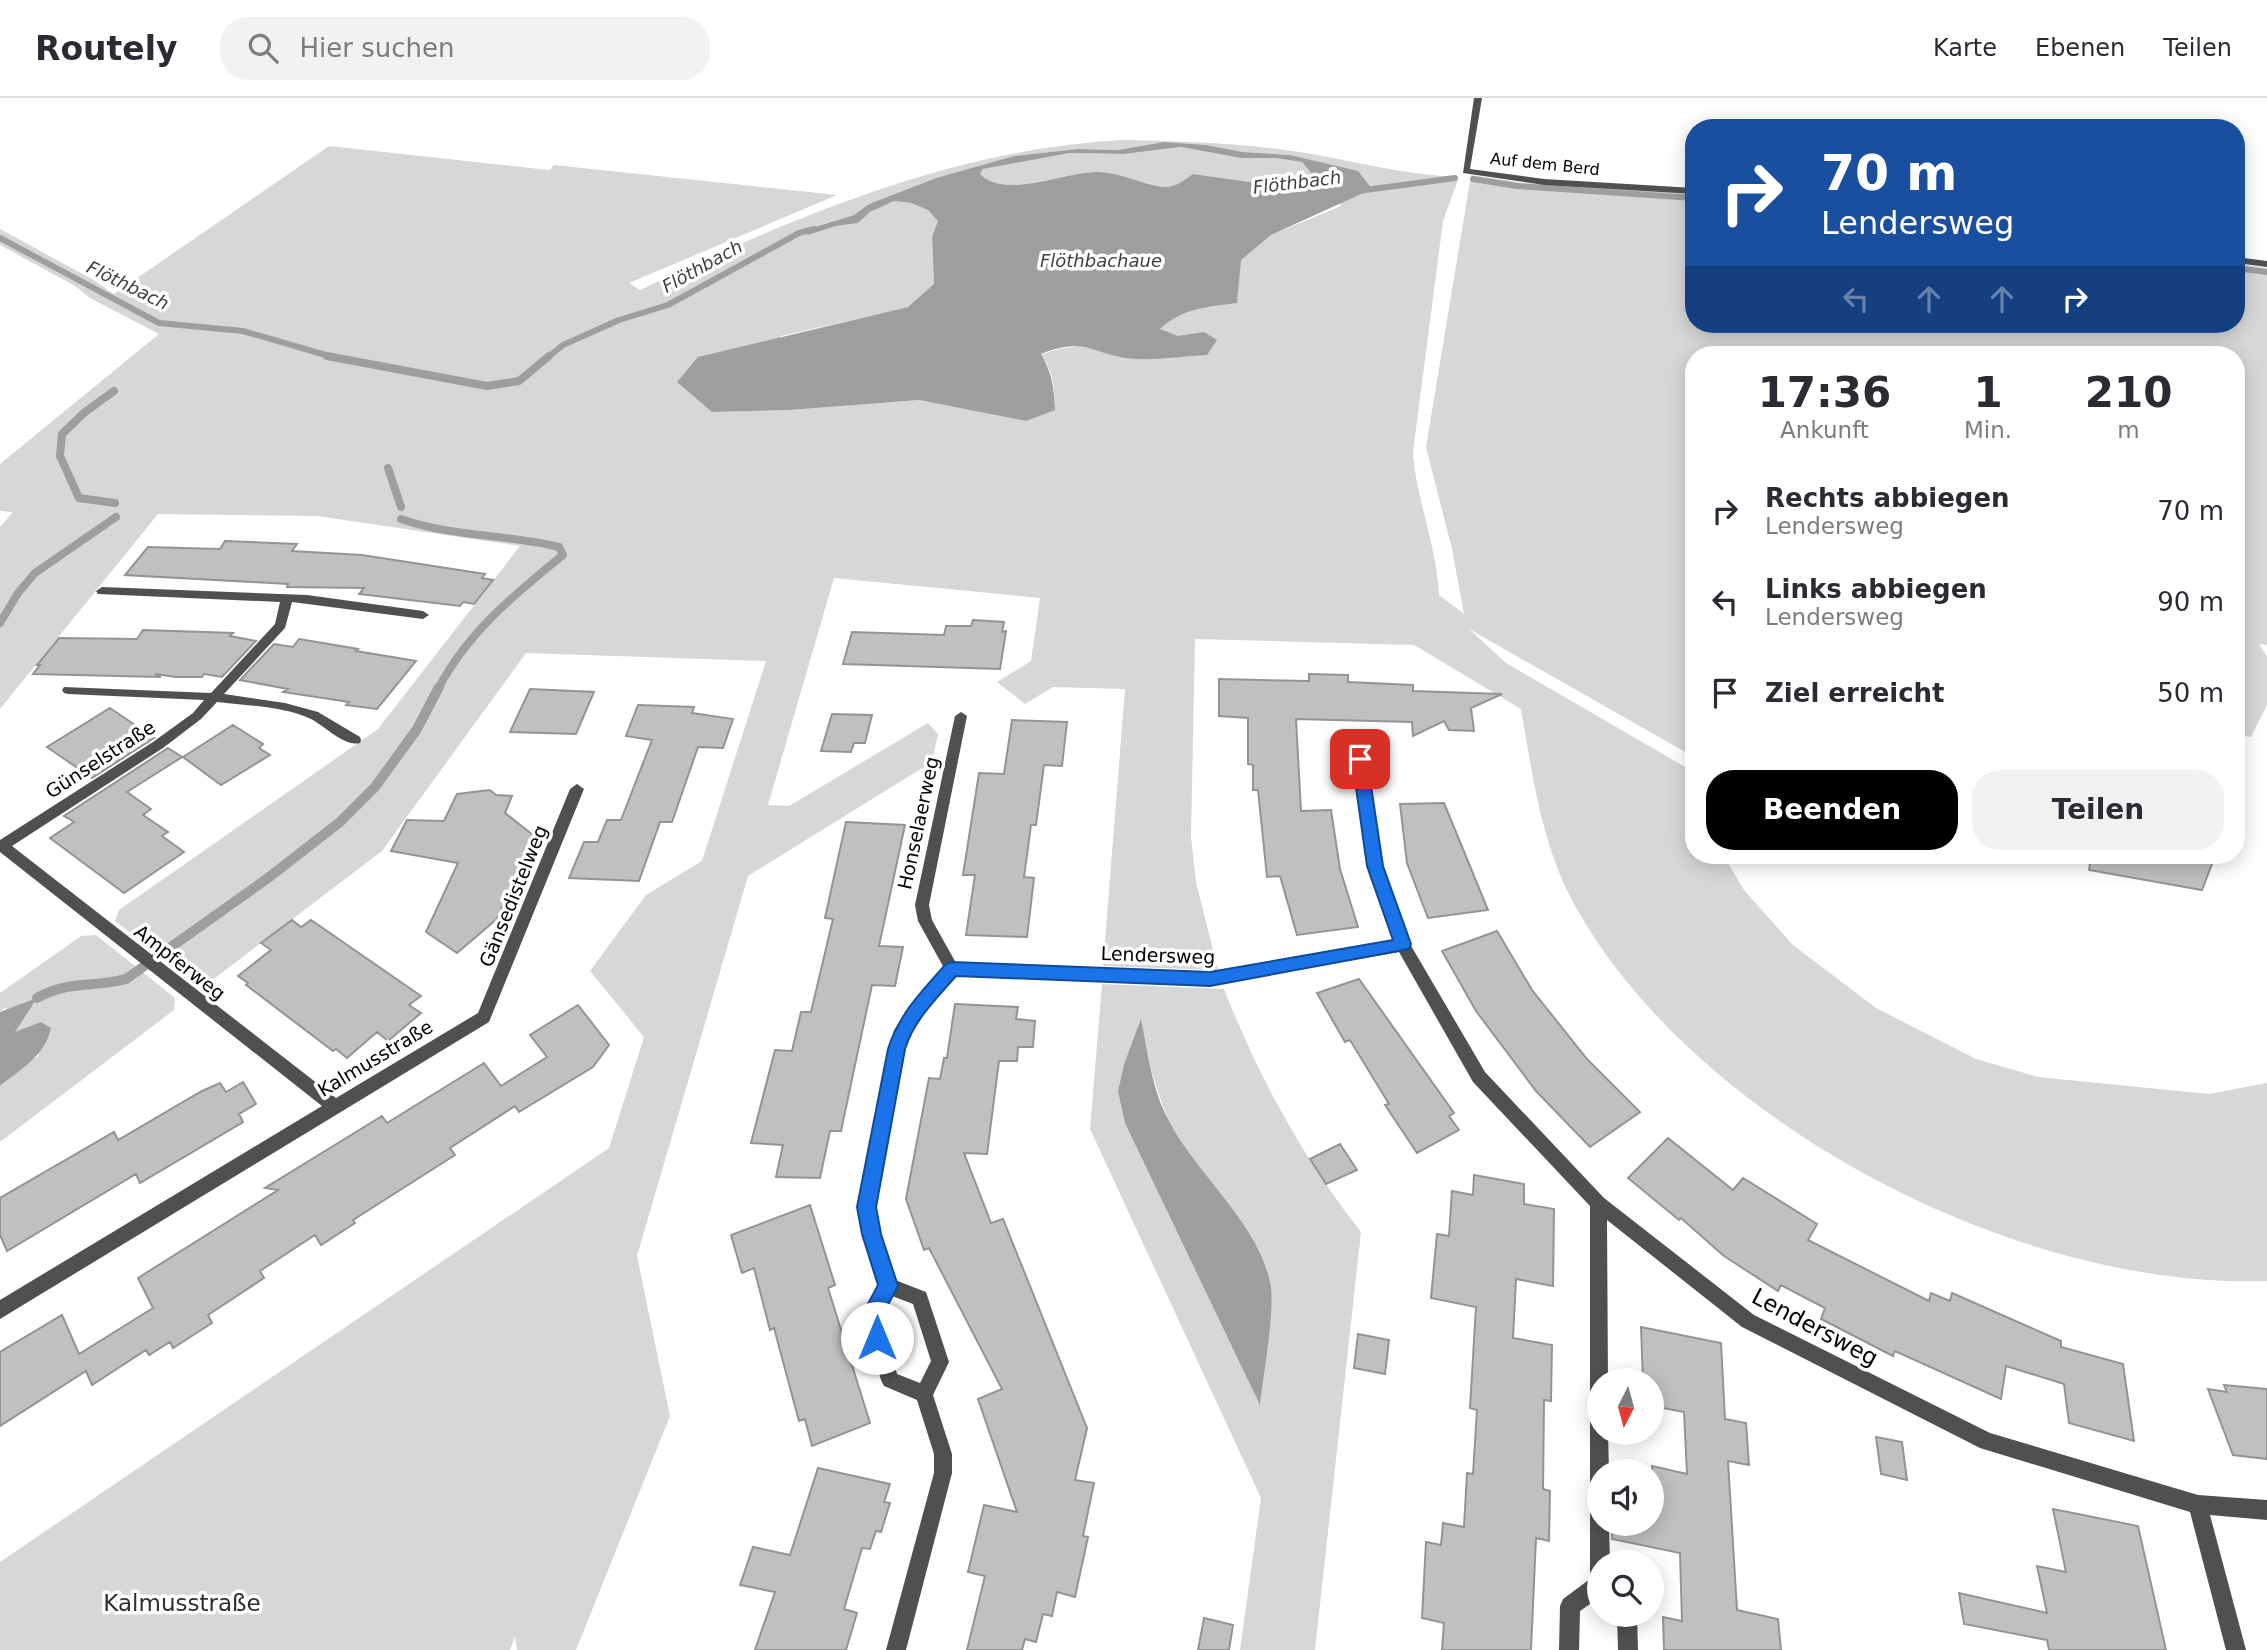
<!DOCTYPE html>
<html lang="de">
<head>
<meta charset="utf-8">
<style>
  :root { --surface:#fff; --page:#f2f2f3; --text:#2b2b33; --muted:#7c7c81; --line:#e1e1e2; --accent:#000 }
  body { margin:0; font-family:"DejaVu Sans",sans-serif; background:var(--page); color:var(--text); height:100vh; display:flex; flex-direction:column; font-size:26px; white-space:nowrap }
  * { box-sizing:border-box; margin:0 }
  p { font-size:23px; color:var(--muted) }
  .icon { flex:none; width:38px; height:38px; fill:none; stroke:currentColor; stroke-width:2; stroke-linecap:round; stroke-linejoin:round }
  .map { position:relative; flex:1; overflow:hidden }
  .details { position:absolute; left:1685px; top:248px; width:560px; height:518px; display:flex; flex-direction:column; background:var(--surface); border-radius:28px; box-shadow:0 4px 18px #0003 }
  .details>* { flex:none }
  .hud { position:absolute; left:1685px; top:21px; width:560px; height:214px; border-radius:28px; box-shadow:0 4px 18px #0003; background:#1a4fa0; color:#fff; overflow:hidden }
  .needle { width:46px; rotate:186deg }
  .buttons { position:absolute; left:1587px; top:1270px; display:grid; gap:14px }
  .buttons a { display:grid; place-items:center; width:77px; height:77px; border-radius:50%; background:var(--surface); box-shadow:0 4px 18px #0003; font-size:35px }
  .pin { position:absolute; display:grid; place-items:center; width:60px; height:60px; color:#fff; margin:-30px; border-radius:14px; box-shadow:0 4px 10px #0006 }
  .me { position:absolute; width:77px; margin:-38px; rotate:0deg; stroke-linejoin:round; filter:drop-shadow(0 0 5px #0008) }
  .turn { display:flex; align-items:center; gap:24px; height:147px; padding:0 21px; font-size:32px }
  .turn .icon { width:91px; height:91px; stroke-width:2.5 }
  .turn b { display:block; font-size:49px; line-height:60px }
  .lanes { display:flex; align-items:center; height:66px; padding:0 21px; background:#0003; justify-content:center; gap:35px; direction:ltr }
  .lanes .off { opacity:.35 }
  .eta { display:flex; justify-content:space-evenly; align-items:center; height:119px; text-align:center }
  .eta b { font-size:42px; font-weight:700; line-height:49px }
  .primary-button { display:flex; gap:14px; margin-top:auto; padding:14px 21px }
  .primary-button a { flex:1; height:80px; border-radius:28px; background:var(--accent); color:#fff; font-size:28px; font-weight:700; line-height:80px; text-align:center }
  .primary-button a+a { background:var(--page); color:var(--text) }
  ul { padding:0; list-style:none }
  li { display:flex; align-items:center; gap:21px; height:91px; padding:0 21px }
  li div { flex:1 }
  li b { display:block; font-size:26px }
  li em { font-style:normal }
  header { display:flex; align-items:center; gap:42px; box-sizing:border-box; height:98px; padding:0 35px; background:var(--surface); border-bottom:2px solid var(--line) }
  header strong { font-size:33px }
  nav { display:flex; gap:38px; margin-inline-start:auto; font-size:24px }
  .search { width:490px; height:63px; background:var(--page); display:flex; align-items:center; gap:18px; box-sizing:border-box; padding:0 24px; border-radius:28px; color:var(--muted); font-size:26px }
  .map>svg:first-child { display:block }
</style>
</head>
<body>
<header>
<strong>Routely</strong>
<div class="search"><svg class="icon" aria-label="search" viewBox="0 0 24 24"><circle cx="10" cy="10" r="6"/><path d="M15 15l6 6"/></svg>Hier suchen</div>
<nav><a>Karte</a><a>Ebenen</a><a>Teilen</a></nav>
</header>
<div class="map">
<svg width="2267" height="1552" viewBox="0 0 2267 1552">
  <rect width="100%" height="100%" fill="#fff"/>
  <path fill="#d7d7d7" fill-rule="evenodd" d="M1120,42C1181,43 1245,45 1306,55C1357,64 1407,77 1459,79L1443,123L1413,354C1416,402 1437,448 1439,497L1464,516L1452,451L1426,349L1471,77L1524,85L1694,96V226H2236L2237,166L2267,170V547L2259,546L2267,558V607L2251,639L2236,637V257H1694V659L1469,531L1506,565L1694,674V758H1724L1744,792L1793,847L1876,910L1976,961L2038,979L2209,996L2267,985V1183C2021,1192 1701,1028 1578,813C1542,751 1533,680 1521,611L1414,547L1195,541L1191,739L1196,784L1218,872L1103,868L1125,591L1053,589L1025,606L997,584L1031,563L1040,500L834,480L768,707L789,708L928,625L938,636L932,664L748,778L637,1158L670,1318L576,1552H517L515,1538L510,1552H0V1464L609,1050L644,939L590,873L646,797L702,763L766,563L526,555L382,753L211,883L195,885L115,823L119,812L378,631L520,448L317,418L158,416L0,611V429L13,414L0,413V366L159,236L90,200L75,188L0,147V131L92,181L114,196L329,48L549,72L554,67L837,97L629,185L640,192C792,120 949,52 1120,42ZM1164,44L1206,47L1243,54L1290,57L1322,65L1341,108L1271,137L1240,162L1237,205C1207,209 1182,210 1159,231L1178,238L1134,261C1098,251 1077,242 1041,257C1054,273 1054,291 1055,311L1026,323L919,302L790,312L712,314L781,238L909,209L934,186L932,139L939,123L928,112L911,105L893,103L870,114L858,125L836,128L808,137L802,132L854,117L869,106L936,80L1014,58L1078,51L1118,52Z
    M1181,49L1241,60H1276L1302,64L1311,75L1298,84L1264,86L1193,76C1184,82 1175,90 1164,89C1140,86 1119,73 1095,74C1063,75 1004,101 980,76L983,71L1070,55L1124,56Z
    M96,837L175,900L174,912L0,1044V988L39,957L14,935L6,909L0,914V895L81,838Z
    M1102,886L1224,891C1258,978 1303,1060 1361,1134L1315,1552H1240L1261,1400L1090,1031ZM1141,922L1152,975L1167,1021L1188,1054L1118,993L1124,966Z"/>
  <path fill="#9e9e9e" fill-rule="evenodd" d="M1164,44L1206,47L1243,54L1290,57L1358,73L1372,91L1271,137L1241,162L1237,205C1208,209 1182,210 1160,231L1178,238L1204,234L1217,242L1207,257C1184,258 1159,262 1136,261C1094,259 1089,237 1041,256C1052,274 1054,291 1055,312L1026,323L919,302L790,312L712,314L677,284L698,259L908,209L934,186L932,139L938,123L928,112L911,105L894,103L870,114L858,125L836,128L808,137L801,133L854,117L869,106L936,80L1014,58L1078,51L1118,52ZM1181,49L1241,60H1276L1302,64L1311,75L1298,84L1264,86L1193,76C1184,82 1175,90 1163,89C1140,86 1119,73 1095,74C1063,75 1004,101 980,76L983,71L1070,55L1124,56Z
    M37,900L15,934L41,924L51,930C45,958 21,971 0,988V914Z
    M1141,921C1148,954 1152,993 1169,1023C1198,1078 1257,1124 1270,1184C1276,1209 1263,1278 1260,1307L1125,1025L1118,993L1124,966Z"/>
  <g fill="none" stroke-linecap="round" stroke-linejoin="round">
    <path stroke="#9e9e9e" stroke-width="6" d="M1473,81L1517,88L1694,100
      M1358,93L1455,80
      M0,140L159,225L243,233L336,260
      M2236,170L2267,174
      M547,260L563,247L619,222L668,207L799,135L814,131"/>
    <path stroke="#9e9e9e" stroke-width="8" d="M327,258L487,288L519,283L549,258
      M114,293L85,314L62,336L60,358L79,400L115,405
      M388,370L401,409
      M401,421C452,439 507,436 559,449L563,457C514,497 468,534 438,591
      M0,525L18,495L35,475L116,419"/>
    <path stroke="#9e9e9e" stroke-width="10" d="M37,900C68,882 93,890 126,881L268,780L340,724L375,689L417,631L439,589"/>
  </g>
  <path fill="#c0c0c0" stroke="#949494" stroke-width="2" d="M225,443L297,446L292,453L362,457L485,476L482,480L493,482L474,506L463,504L460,508L359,496L364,490L287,489L288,486L125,477L148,449L220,451Z
    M973,522L1004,524L1002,534L1006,533L1000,571L843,566L852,534L944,537L946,528H971Z
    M143,532L233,535L230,538L256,543L222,579L204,576L202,579H176L155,576L161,579L33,576L40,567H37L59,540L137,541Z
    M299,541L358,551L356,553L416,563L377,611L346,607L349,604L283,594L288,591L240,582L274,546L293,549Z
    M1309,576L1348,577V584L1413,587V593L1502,596L1471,610L1474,633L1449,632L1444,623L1413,638L1412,624L1296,621L1301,713L1331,712L1340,771L1358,829L1297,837L1280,778L1267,779L1258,692H1253V667L1248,666V620L1219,618V581L1309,583Z
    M530,591L594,594L576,636L510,634Z
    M638,607L694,609L692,615L733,621L723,650L698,649L672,724H660L639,783L569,780L584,744H598L607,722H621L652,642L626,638Z
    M110,610L154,640L92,680L47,649Z
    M832,616L872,617L865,645H854L851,654L821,653Z
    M1012,622L1067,624L1062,668L1044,667L1036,727H1031L1024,779L1034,780L1027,839L966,837L975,777H963L979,675L1004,676Z
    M233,627L263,646L259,650L270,657L221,687L183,659Z
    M168,650L182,659L127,694L151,711L143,717L168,734L162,738L184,754L124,795L50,740L74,724L64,718Z
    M490,692L496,697L512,698L505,715L533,737L497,821L457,855L426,834L458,765L391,753L407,722L444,723L457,696Z
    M1444,705L1488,812L1428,820L1407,765L1400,706Z
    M846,724L905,727L879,848L903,849L895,888L872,887L841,1033H830L820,1080L776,1079L783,1047L751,1045L775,952L792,953L801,914H811L833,821L825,820Z
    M2091,758H2215L2202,792L2089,772Z
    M292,822L301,829L311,822L421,898L409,907L421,915L388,943L377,934L347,960L336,951L333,953L246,887L248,885L238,878L271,852L261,845Z
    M1497,833L1532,892L1587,961L1640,1014L1590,1049L1536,993L1476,913L1442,853Z
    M1359,881L1454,1015L1449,1018L1459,1032L1417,1055L1385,1007L1389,1006L1350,942L1345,944L1317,895Z
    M955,906L1018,909L1016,921L1035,923L1033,949H1018L1017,963H999L987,1056L964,1055L991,1125L1003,1121L1087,1330L1075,1382L1094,1385L1083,1438L1088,1439L1075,1499L1057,1494L1052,1518L1043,1516L1036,1544L1025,1541L1022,1552H967L985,1478L968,1474L984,1407L1017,1414L978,1301L1002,1291L929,1150L924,1152L906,1101L929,980L940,981L944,960H947Z
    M578,907L609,947L593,969L519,1014L515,1008L450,1050L455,1057L353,1122L355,1125L321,1147L315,1137L260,1173L264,1180L208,1217L212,1225L173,1250L170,1244L149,1257L146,1252L92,1287L86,1273L0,1328V1254L62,1217L79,1256L153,1210L138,1180L278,1092L265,1090L382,1018L387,1025L484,965L501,988L547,959L530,937Z
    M243,984L256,1006L239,1016L243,1024L140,1085L136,1076L7,1153L0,1137V1100L114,1034L118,1042L202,993L220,985L226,994Z
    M1668,1040L1733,1092L1743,1080L1817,1126L1808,1142L1929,1203L1931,1195L1950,1203L1952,1195L2061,1243V1249L2123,1266L2134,1343L2069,1325L2064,1286L2006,1268L2001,1301L1895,1253L1893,1258L1821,1221L1825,1210L1781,1187L1778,1193L1724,1158L1681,1120L1679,1122L1628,1080Z
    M1340,1046L1357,1072L1326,1086L1310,1061Z
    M1474,1077L1524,1086V1106L1554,1111L1553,1188L1516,1181L1513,1240L1552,1247L1551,1303L1544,1302L1543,1391L1550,1393L1549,1443L1536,1440L1531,1552H1442L1444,1525L1422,1520L1426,1444L1441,1447L1443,1425L1464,1429L1467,1375L1473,1376L1477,1312L1470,1310L1476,1209L1431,1200L1437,1136L1449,1138L1452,1093L1473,1097Z
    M810,1107L835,1187L828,1190L870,1325L812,1348L805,1321L799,1323L774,1230L770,1232L754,1170L742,1175L731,1137Z
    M1641,1229L1721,1245L1725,1321L1746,1325L1749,1367L1728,1363L1737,1512L1778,1521L1781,1552H1664L1663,1519L1682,1523L1680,1455L1612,1441V1426H1652V1368L1687,1376L1684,1314L1652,1308V1283H1643Z
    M1358,1236L1389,1242L1385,1276L1354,1270Z
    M2224,1287L2267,1291V1361L2233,1357L2208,1291L2227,1294Z
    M1876,1339L1902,1344L1907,1382L1881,1376Z
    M818,1370L890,1386L884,1404L890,1405L881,1434L876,1433L870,1451L862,1450L844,1511L857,1515L846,1552H755L775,1494L740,1487L753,1449L790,1457Z
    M2053,1411L2138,1428L2166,1552H2049L2047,1542L1964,1526L1959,1495L2047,1515L2037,1468L2066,1474Z
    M1204,1520L1233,1527L1229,1552H1198Z"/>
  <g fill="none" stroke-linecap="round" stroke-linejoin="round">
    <path fill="#505050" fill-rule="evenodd" d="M1474,0H1482L1470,71L1544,81L1694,90V96L1544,87L1463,75Z
      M2236,159L2267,163V169L2236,165Z
      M102,489L307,497L423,513L429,517L423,521L292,504L285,530L224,596L285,605L318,614L360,639L361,642L360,645C344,649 325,628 311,621C283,608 247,608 217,604L201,621L163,650L12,748L336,1000L478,915L570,691L577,686L584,691L489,924L0,1221V1202L322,1008L0,754V742L153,644L193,615L204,602L68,596L64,595L62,592L64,589L211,595L275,526L280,504L98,496L96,493Z
      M961,614L967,618L929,807L932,822L956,865L1210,875L1394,843L1368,768L1353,661L1355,658H1365L1382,768L1410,846L1485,974L1604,1100L1754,1217L1990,1335L2198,1397L2267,1402V1422L2210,1417L2246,1552H2226L2190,1414L1980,1350L1742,1229L1607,1122L1608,1283H1600V1335H1608L1609,1374H1600V1426H1609L1610,1465H1600V1499L1580,1513L1579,1552H1559L1560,1508L1563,1501L1590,1481V1108L1473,984L1399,854L1210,887L956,877L909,934L875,1109L876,1126L895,1182L926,1194L949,1264L933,1297L952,1356V1375L906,1552H886L934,1375V1356L917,1302L884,1288L881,1282L862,1219L879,1187L860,1126L859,1109L894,932L944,870L918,823L915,807L955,618ZM892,1198L913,1206L931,1263L920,1285L897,1276L880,1220Z
      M1617,1517H1637L1638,1552H1618Z"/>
  </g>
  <path fill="#1a73e8" stroke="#114b97" stroke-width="2" d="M1360,655L1367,661L1383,768L1411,846L1409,851L1210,888L956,878C936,901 914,922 905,951L876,1109L881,1136L898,1188L881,1220L888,1240L885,1247L877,1250L870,1247L861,1219L878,1187L862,1136L857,1109L888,951C899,916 922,893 946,866L952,864L1210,874L1393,842L1367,768L1352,661Z"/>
  <g text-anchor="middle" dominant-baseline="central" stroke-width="7" stroke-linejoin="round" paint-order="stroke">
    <g font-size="16" fill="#000" stroke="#fff">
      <text transform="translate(1545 66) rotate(6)">Auf dem Berd</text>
    </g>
    <g font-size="18" font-style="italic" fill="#3f3f3f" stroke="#fff">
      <text transform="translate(1297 84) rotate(-7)">Flöthbach</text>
      <text x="1101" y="162">Flöthbachaue</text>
      <text transform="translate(702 168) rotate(-29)">Flöthbach</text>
      <text transform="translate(128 187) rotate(26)">Flöthbach</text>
    </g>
    <g font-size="19" fill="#000" stroke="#fff">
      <text transform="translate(100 661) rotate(-33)">Günselstraße</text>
      <text transform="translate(918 725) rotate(-78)">Honselaerweg</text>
      <text transform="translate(513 798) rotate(-68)">Gänsedistelweg</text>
      <text transform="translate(1158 857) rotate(2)">Lendersweg</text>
      <text transform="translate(180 864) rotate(38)">Ampferweg</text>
      <text transform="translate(375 960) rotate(-31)">Kalmusstraße</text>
    </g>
    <g font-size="23" fill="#000" stroke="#fff">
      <text transform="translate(1815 1229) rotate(28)">Lendersweg</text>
    </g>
    <g font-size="23" fill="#2e2e2e" stroke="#fff">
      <text x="182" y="1505">Kalmusstraße</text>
    </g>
  </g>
</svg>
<div class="buttons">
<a><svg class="needle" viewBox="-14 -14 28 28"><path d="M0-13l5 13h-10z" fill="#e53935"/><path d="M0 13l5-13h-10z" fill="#7c7c81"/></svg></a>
<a><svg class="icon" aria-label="sound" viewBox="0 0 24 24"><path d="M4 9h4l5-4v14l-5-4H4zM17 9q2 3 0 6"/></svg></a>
<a><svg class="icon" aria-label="search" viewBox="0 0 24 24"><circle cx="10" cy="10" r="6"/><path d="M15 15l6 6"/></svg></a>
</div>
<div class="pin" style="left:1360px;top:661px;background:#d93025"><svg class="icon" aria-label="arrive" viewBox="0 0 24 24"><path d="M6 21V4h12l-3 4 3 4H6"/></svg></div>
<svg class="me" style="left:877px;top:1240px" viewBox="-20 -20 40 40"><circle r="19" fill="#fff"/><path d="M0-13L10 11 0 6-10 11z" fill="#1a73e8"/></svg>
<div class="hud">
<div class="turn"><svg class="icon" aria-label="right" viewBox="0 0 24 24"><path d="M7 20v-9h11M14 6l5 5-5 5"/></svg><div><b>70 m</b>Lendersweg</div></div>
<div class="lanes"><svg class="icon off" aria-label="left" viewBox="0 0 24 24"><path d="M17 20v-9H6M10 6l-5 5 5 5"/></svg><svg class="icon off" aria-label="ahead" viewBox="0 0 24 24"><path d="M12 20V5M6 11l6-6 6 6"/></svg><svg class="icon off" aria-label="ahead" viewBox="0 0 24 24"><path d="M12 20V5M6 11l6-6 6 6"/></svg><svg class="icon" aria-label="right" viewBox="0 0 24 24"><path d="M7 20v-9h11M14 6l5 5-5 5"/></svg></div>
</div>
<section class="details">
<div class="eta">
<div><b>17:36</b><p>Ankunft</p></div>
<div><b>1</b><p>Min.</p></div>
<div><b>210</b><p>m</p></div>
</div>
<ul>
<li><svg class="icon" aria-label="right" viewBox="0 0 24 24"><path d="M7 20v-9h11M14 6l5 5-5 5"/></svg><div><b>Rechts abbiegen</b><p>Lendersweg</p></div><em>70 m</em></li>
<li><svg class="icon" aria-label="left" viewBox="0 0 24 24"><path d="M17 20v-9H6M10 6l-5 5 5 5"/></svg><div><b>Links abbiegen</b><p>Lendersweg</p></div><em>90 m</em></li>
<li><svg class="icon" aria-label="arrive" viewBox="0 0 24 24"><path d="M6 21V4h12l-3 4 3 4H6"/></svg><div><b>Ziel erreicht</b></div><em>50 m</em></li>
</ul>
<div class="primary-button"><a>Beenden</a><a>Teilen</a></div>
</section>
</div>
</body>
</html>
